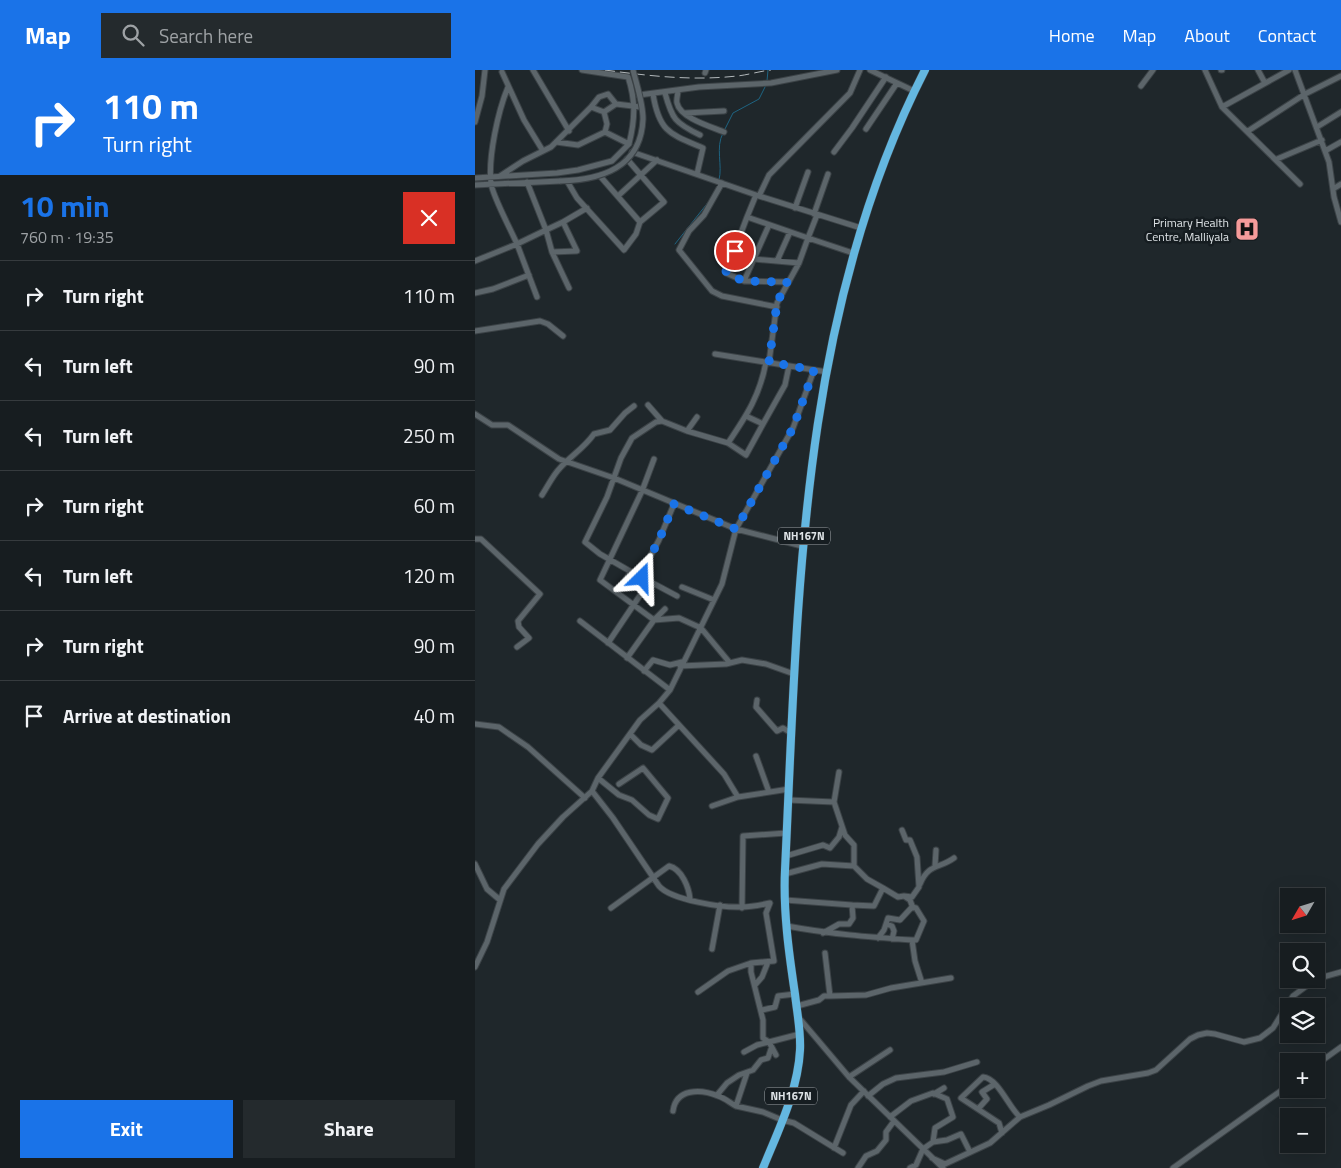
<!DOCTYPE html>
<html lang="en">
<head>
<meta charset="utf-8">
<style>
  :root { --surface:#171d20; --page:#242a2d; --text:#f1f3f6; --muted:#9ea2a5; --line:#363b3e; --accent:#1a73e8 }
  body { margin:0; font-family:"Titillium Web",sans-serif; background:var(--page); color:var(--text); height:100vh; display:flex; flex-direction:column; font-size:19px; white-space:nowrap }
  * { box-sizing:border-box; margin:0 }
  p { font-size:16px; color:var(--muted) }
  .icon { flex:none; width:28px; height:28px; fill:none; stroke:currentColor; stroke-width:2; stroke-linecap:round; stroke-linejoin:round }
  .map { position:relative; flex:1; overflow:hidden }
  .side { display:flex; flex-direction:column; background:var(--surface); width:475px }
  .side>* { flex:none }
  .banner { background:#1a73e8; color:#fff; overflow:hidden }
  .needle { width:32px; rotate:231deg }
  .controls { position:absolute; left:805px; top:818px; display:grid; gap:10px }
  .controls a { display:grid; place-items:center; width:45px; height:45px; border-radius:0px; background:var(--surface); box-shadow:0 5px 20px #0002,0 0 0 1px var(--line); font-size:25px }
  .pin { position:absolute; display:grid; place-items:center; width:42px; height:42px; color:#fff; margin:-21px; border:2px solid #fff; border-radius:50%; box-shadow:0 1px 5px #0007 }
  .me { position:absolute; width:55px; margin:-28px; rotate:22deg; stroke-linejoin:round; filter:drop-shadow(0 0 4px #0008) }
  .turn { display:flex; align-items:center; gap:18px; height:105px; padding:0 20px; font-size:22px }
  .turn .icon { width:65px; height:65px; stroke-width:2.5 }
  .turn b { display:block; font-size:35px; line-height:42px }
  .round { display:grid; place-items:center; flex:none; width:52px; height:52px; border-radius:0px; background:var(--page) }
  .head { display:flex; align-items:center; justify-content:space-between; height:85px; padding:0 20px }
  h1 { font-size:30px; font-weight:700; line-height:38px; color:var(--accent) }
  .button { display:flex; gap:10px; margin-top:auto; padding:10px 20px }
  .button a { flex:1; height:58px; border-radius:0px; background:var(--accent); color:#fff; font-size:20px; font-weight:700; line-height:58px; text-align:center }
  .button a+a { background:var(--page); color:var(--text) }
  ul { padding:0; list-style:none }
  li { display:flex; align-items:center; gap:15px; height:70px; padding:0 20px; border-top:1px solid var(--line) }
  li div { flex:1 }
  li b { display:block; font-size:19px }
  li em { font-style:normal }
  header { display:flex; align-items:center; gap:30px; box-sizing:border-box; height:70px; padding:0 25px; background:var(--accent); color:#fff }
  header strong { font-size:24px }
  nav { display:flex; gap:28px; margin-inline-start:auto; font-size:18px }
  .search { width:350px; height:45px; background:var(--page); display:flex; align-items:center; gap:12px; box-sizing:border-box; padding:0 18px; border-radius:0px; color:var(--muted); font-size:19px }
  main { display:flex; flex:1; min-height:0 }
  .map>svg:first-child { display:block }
</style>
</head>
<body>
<header>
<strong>Map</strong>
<div class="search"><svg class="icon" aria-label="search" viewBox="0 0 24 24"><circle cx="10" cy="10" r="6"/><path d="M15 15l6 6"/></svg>Search here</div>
<nav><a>Home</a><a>Map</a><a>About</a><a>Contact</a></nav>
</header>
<main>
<section class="side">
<div class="banner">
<div class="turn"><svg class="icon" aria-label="right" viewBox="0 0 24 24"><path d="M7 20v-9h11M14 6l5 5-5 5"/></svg><div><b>110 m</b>Turn right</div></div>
</div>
<div class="head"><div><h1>10 min</h1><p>760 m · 19:35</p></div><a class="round" style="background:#d93025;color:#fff"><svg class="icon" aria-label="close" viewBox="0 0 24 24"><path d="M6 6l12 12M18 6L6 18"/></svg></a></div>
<ul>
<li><svg class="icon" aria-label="right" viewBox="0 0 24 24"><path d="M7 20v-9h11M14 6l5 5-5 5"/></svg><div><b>Turn right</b></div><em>110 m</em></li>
<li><svg class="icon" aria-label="left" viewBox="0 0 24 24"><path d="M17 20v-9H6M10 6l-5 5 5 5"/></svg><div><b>Turn left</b></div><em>90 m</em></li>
<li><svg class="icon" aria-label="left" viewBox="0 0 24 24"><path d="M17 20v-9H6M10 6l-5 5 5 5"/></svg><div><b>Turn left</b></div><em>250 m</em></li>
<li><svg class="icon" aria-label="right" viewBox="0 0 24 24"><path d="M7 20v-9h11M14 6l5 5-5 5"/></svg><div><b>Turn right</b></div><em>60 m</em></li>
<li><svg class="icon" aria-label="left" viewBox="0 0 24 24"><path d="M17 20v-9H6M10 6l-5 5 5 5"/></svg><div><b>Turn left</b></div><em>120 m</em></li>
<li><svg class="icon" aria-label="right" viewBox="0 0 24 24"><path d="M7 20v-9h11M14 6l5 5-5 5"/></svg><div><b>Turn right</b></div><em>90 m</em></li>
<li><svg class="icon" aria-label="arrive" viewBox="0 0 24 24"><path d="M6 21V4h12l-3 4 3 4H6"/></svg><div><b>Arrive at destination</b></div><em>40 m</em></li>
</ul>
<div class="button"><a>Exit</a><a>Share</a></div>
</section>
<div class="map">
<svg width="866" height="1098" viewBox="0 0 866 1098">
  <rect width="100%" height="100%" fill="#1f272b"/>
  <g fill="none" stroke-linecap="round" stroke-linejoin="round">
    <path stroke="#1e6482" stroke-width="1" d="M292,11L293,0
      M250,59L258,43L284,29L291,15
      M244,110C248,95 240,78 248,63
      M200,174L235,130"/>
    <g stroke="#3c4347" stroke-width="7">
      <path id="minor" d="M58,0L94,61
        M107,0L153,7C161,31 160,50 154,74
        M395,0L439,21
        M730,0L747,37L825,114
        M746,0H747
        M783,0L790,13
        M820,0L854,92L859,127L866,152
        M27,2L49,50L68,81
        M230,3L231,0
        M666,16L678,0
        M33,17C23,41 13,87 16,113C17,125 36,160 42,174L71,160L52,112
        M203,21C203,24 201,30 202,33C205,48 237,57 249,62
        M190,23C197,49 200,53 225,65
        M178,24C184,62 195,64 228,78L222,104
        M164,25L224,17L296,13L362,0
        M116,37L124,27L133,24L141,34
        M747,37L814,0
        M129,42L141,34L166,37
        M210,43L249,41
        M0,52L7,26L10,0
        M842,57L866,42
        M391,59L422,13
        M773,61L830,24L866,6
        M81,72L103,75L130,62L132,54L129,42
        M850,81L866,72
        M157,82L284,126L294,105L375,23L385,0
        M359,82L377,58L411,7
        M802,89L847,70
        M25,106L48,91L76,77L116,37L129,42
        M125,106L165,152L189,132L152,89
        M0,108L82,103L103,100L137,91L154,74L130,62
        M92,111L102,128L149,180L161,164L165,152
        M247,113L229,145L214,161L204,180L237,221L247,226L302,237
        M0,115L85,111
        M858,119L866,114
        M143,126L182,90
        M284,126L386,158
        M320,138L333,102
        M339,144L353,104
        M342,145L333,168L378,183
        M272,147L281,125
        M88,152L112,138
        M77,182L102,181L88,152L71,160L77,182L94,218
        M279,189L324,193
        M0,191L42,174L62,227
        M302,191L315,162
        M269,211L294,155
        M0,223L18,219L54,205
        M0,261L65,251L73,254L88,266
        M240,284L352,302
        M294,292L302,233L324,193L333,168L272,147L251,203L269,211L313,212
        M173,335L187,351
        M0,344L17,355H33L84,389L139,408L261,459L318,358L339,300
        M271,346L288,354L310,315L314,296
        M222,347L212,361L253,373C272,345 285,325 291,292
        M253,373L271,385L288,354
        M67,425C73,416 78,405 85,398C97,385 109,378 119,364L135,360L150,343L159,336
        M199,434L184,470L168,500L167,508L125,484L110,472L132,427L146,388L157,368L181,352L187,351L212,361
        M0,469H6L65,524L43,551L44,557L54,568L42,577
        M172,510L202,526
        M207,517L239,530
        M142,521L156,502
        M190,539L179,550L204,548L226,558L255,593
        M105,551L195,620
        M133,573L174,512
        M152,588L179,550L125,510L167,421L179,389
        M205,596L251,594L267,590L291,594L319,604
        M169,601L178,590L195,595L207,592
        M282,630L281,637L302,661L308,658L316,663
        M184,633L249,704L263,727L314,719
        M0,654L24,657L34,664L53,677L110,728
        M155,664L166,675L177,680L204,655
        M281,686L294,722
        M123,708L144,725L157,730L174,745L183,749L193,728L168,698L144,714
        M117,721L138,748L184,816C196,830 248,838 267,837C276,837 286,835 295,833L291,843L299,891L276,893V902L288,950V968L294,972L325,964
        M313,730L359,732L364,702
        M237,736L263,727
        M427,760L431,770H435L442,787L444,817L437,827L429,826
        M311,786L348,775L355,778L364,767L367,757
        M0,794L12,819L25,830
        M460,796L461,780
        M310,804L347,794L379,796
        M445,814C454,793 464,799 479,788
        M408,818L423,827L429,826L435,830L438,838
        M310,830L377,835
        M136,838L194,796C207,799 214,818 215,829
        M267,838L268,766L311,763
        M411,854L417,856L419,861L417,869
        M312,856C354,864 395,867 437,870H441L449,851L441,838L437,837L425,850L413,848L409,860L403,868
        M348,863L364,854H374L378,848L377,835L399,836L408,818L392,809L379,796V775L370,765L359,732
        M437,870L440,891L447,913
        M237,879L245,835
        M0,897L12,872L29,819L63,774L88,747L117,721L123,708L165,650L184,633L195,620L247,514L261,459L327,476
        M841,909L866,902
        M280,915L287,907L293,892
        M223,922L253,901L276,893
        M355,926L391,925L416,918L476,908
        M322,936L344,930L349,926H355L350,883
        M287,940L300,937L303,926L320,924
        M325,949L374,1007L468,1098
        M269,982L282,975L294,972L301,985
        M841,995L866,977
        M374,1007L415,980
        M459,1024L469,1018
        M242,1025L252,1013L264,1005L278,1000L286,990L293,988L296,979
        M393,1026L408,1014L421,1008L469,1002L502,992
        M261,1036L288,1042L307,1050L319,1053L368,1083
        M503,1039L512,1029L507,1022L520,1014
        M198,1041C201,1018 226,1019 243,1026C250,1028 255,1033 261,1036L272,1003
        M415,1047L436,1031L458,1023L472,1029L478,1047L460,1058L458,1072
        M527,1063L524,1053L486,1028L508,1007C523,1008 534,1038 545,1047
        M359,1078L376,1035L389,1021
        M457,1088L470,1094L515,1073L545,1047L574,1035L613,1016L626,1011L673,1003L681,1000L715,969L723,965L732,963L740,964L769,972L785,968L798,958L818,926L841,909
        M383,1098L391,1086L402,1081L411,1070V1062L419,1051
        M435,1098L441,1095L448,1079L458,1072L472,1070L486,1064L495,1082
        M698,1098L814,1015"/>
    </g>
    <g stroke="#3c4347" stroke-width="9">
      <path id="highway" d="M288,1098C303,1061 323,1021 325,980C326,961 322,943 320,924C314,884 308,841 310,800C323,530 324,246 450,0"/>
    </g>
    <use href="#minor" stroke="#5c656a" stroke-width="5"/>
    <use href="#highway" stroke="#64b7e0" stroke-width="8"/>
    <path stroke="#b2b8bb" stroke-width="1" stroke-dasharray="10 5" stroke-linecap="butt" d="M130,0C174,6 218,11 262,6C273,5 285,1 296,0"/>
    <g stroke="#3c4347" stroke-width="7" stroke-linecap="butt">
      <path id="minor-bridge" d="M85,111C126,110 166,98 168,49C168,33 162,16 158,0"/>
    </g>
    <use href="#minor-bridge" stroke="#5c656a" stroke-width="5"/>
  </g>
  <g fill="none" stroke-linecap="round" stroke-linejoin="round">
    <path stroke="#1a73e8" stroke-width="9" stroke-dasharray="0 16.2" d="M167,508L168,500L184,470L199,434L261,459L318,358L339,300L294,292L302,233L312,212L269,211L252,204L251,201L260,181"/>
  </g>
  <defs>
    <g id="hospital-square" transform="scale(1.25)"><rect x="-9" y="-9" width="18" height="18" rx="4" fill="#f59b9a" stroke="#161d21"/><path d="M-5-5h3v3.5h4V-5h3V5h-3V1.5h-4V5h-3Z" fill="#111"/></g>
  </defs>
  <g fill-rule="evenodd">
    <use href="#hospital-square" x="772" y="159"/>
  </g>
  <g text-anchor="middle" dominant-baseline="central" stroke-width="5" stroke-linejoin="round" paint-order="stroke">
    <g fill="#161d21" stroke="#a3a8ac" stroke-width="1">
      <rect x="303" y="457.5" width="52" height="17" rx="4"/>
      <rect x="290" y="1017.5" width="52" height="17" rx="4"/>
    </g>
    <g font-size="11" font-weight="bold" fill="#dfe4e7">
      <text x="329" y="466">NH167N</text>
      <text x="316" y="1026">NH167N</text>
    </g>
    <g font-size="12" fill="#dfe4e7" stroke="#161d21" text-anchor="end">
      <text x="754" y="152">Primary Health<tspan x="754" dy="14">Centre, Malliyala</tspan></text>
    </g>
  </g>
</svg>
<div class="controls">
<a><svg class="needle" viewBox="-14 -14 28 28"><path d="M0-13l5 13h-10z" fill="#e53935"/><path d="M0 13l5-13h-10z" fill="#9ea2a5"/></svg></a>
<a><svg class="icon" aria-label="search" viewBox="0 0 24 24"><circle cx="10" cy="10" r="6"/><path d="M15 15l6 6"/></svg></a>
<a><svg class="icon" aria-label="layers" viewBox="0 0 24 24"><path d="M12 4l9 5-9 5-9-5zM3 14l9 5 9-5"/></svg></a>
<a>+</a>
<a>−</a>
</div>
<div class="pin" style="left:260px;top:181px;background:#d93025"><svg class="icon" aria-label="arrive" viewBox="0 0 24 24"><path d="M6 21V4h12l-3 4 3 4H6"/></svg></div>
<svg class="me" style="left:167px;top:508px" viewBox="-20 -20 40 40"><path d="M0-17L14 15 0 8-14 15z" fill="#1a73e8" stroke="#fff" stroke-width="4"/></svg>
</div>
</main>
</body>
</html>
